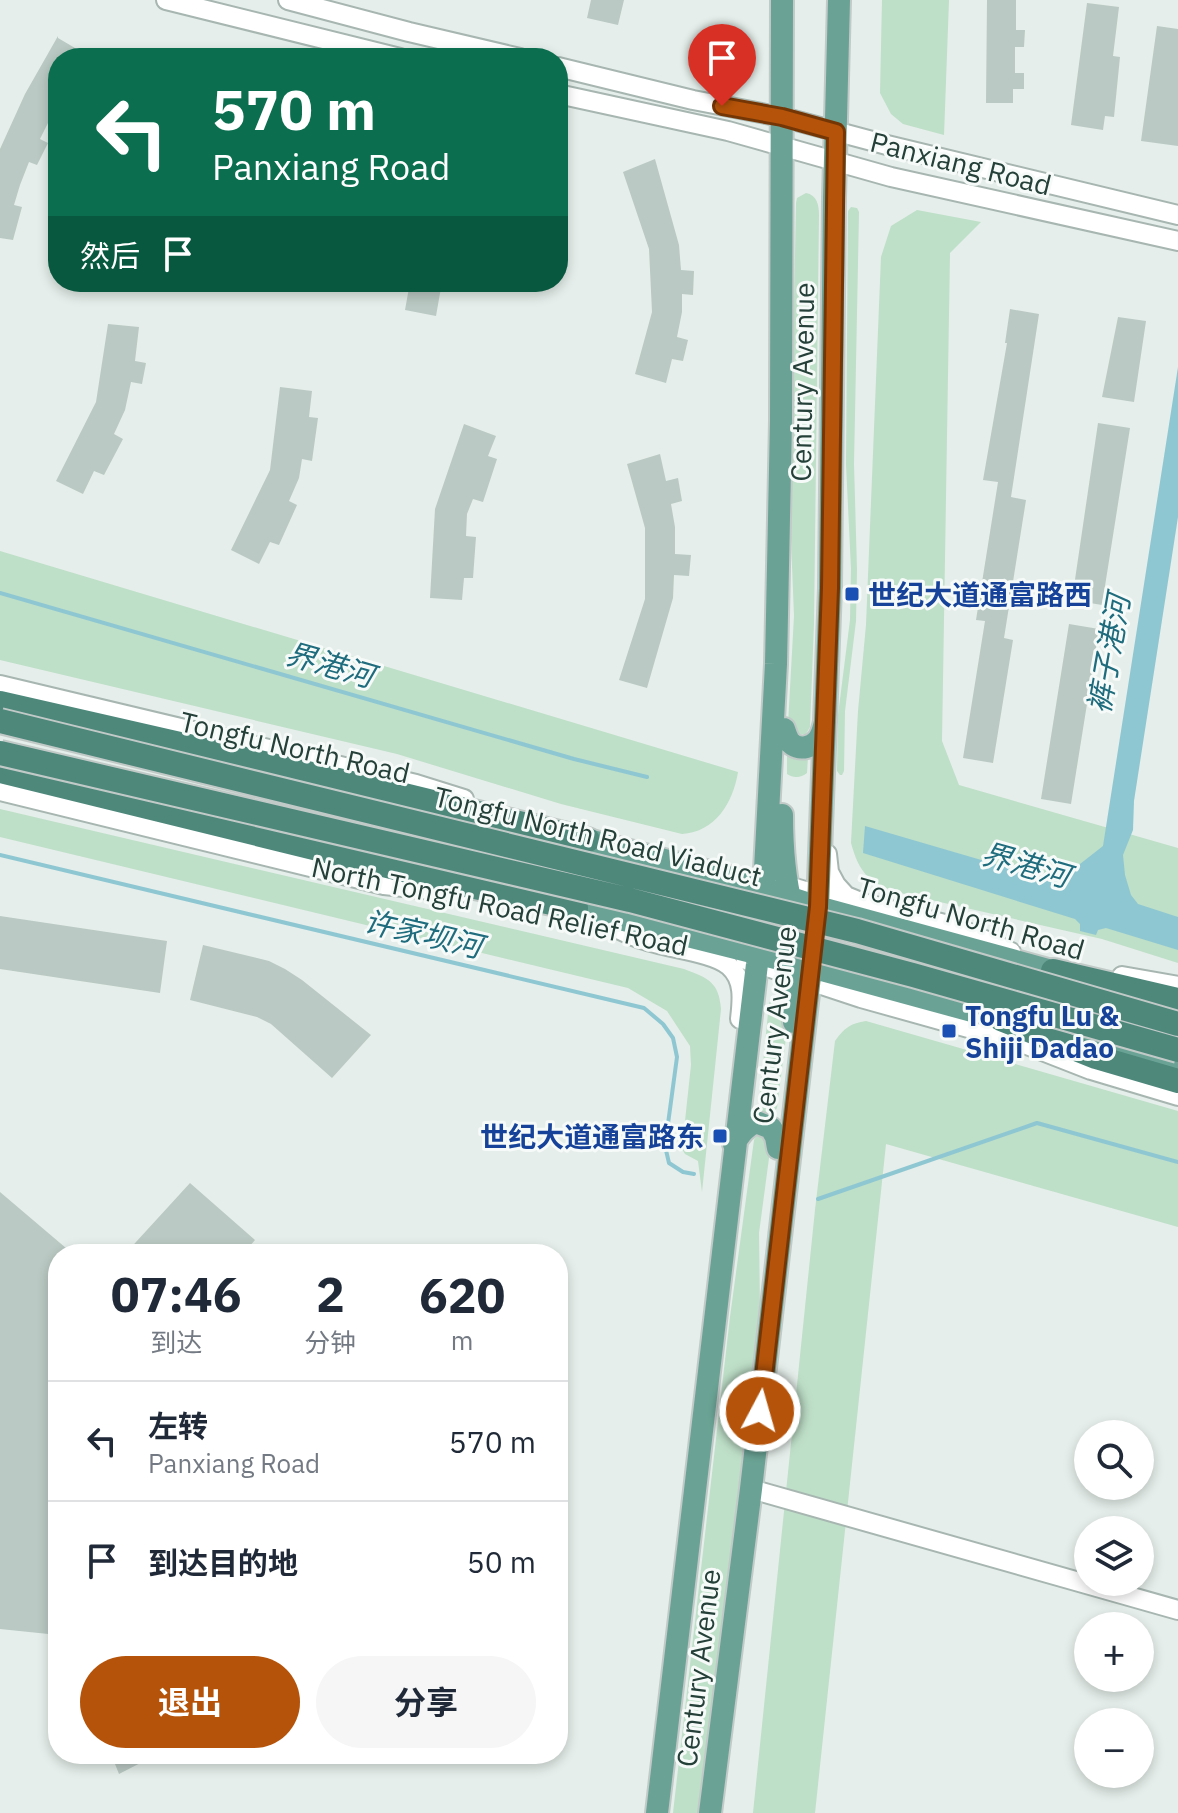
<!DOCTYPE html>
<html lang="zh">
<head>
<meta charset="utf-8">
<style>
  :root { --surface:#fff; --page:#f6f6f7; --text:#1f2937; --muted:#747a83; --line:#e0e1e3; --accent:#b45309 }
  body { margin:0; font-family:"IBM Plex Sans","Noto Sans SC",sans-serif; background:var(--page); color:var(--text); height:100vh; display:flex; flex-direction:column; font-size:30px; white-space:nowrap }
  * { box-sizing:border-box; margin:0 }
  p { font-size:26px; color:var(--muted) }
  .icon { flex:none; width:44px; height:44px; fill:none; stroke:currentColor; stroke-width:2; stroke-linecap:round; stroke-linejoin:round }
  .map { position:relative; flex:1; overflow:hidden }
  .side { position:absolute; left:48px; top:1244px; width:520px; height:520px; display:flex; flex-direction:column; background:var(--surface); border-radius:32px; box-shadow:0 4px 12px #0003 }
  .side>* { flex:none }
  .hud { position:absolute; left:48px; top:48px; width:520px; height:244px; border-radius:32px; box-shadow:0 4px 12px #0003; background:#0b6e4f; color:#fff; overflow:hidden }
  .buttons { position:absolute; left:1074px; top:1420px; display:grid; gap:16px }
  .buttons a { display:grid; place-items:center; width:80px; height:80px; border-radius:50%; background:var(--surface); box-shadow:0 4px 12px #0003; font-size:40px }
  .pin { position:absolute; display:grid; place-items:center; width:68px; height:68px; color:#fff; margin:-82px -34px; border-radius:50% 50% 50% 0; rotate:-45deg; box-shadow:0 0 8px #0007 }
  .pin .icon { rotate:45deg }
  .me { position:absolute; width:88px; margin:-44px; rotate:6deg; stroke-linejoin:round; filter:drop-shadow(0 0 6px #0008) }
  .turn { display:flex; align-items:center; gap:28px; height:168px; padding:0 32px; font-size:36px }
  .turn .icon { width:104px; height:104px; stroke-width:2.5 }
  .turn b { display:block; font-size:56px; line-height:68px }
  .then { display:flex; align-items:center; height:76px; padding:0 32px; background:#0003; gap:16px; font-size:30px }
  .eta { display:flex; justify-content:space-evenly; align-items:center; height:136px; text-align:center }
  .eta b { font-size:48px; font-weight:700; line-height:56px }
  .cta { display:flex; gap:16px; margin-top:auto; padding:16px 32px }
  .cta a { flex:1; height:92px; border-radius:48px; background:var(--accent); color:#fff; font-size:32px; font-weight:700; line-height:92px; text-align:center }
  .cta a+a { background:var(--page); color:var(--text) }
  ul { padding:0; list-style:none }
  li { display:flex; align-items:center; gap:24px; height:120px; padding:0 32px; border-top:2px solid var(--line) }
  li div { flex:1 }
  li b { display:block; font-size:30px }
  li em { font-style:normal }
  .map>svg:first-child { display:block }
</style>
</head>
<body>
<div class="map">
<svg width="1178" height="1813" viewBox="0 0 1178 1813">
  <rect width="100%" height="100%" fill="#e5eeea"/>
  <path fill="#bedfc8" d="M882,0H949L944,135L903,124L891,114L880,93Z
    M806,193C817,195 819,205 819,215L814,623L810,727L806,734L795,735L788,725L794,616L790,515L796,203L797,198Z
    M851,207L857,208L859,212L854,464L857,570L856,621L845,711L844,771L842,775H840L837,771L838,715L850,620L851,569L846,464L848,211Z
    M917,210L981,222L950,253L942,741L959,785L1178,848V963L1102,939L896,892C868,882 859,872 851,843L858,711L866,625L881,257L891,226Z
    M0,551L738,772C733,803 715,832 682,834L561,804L397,754L0,660Z
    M787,754L798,758L808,756L807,773C801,778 793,778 787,774Z
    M0,809L684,969C708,978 719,982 721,1009L702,1192L698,1161L685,1154L682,1149L691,1065L690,1046L667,1011L628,988L0,837Z
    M779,995H783L790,1006L777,1108L773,1114H766L760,1111L759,1104L769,1003L774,996Z
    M866,1021L1178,1111V1227L886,1144L815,1813H753L815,1210L835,1041C844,1028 851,1023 866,1021Z
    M758,1134L765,1135L771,1143L759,1233L760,1311L700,1813H673L730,1317L754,1140Z"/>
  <path fill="#8ec7d2" d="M1178,367V517L1134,801L1133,830L1123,855L1125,875L1131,895L1138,904L1178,917V950L1106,928L1098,930L1096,935L1080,931V924L1075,919L863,853L865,826L1057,882L1103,846Z"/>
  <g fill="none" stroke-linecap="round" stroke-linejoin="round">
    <path stroke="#8ec7d2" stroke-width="4" d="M0,593L574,759L647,777
      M0,855L644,1008L663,1024L673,1038L677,1057L665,1146L669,1163L683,1172L694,1174
      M818,1199L1037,1123L1178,1162"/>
  </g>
  <path fill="#bac9c3" d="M591,0H624L618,25L587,18Z
    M987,0H1016V30H1025L1024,47H1015V73H1024V89H1013V103H986Z
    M1087,3L1119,7L1113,56L1120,57L1114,117L1105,116L1103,130L1071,125Z
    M1157,26L1178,29V146L1141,141Z
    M58,36V38L92,58H58V103L40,139L48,143L37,165L29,162L20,185L14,205L22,207L13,240L0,238V149L25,94Z
    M655,159L679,245L681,270L694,271L693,295L682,294V312L677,337L688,340L683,361L672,359L666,383L635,374L652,312L649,249L623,172Z
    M410,282H442L436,316L405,310Z
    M1010,309L1039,314L1011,497L1026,500L1004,638L1013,640L993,763L963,758L985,621L976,620L998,482L983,480L1007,343H1005Z
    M1118,317L1146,321L1134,402L1102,397Z
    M108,324L139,327L135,361L146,363L142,384L131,382L125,410L114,434L123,439L104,475L94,471L83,494L56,481L96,402Z
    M280,387L312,391L309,417L318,418L312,461L302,459L299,478L289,501L297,505L279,545L270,542L259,564L231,550L270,470Z
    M1098,423L1130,428L1102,605L1072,600Z
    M464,424L496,436L488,456L497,459L483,502L473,499L467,514L466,536L476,537L473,578H464L462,600L430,598L435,509Z
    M660,454L666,481L678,478L682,501L671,504L675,527V554L691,555L689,576L674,575L673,598L647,688L619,680L645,599V528L627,464Z
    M1069,624L1099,629L1071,804L1041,799Z
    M0,916L167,941L160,993L0,969Z
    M203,945L269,961L285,969L302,980L371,1035L332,1078L271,1024L257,1017L190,1000Z
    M190,1183L255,1240L243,1254H125Z
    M0,1192L73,1254H58V1635L0,1629Z
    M111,1754H158L119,1774Z"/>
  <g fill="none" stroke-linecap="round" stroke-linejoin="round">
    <g stroke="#a7b6b1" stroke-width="22">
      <path id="tertiary" d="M166,0L400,58
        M288,0L409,32L520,58
        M558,67L693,100L782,117L887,145L1178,215
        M558,94L728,131L891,177L1178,241
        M0,685L416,784L464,799
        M0,791L384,885L460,893
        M827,854L829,872L836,885L846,896L863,903L956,927L1011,952
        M778,883L876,912
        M604,922C617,928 630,936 644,940C666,948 713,952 729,966C745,980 742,1001 740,1019
        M746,960L861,998L1022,1043L1091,1070L1178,1096
        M1122,976L1178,986
        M751,1489L1178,1610"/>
    </g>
    <g stroke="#c2cac8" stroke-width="26">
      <path id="primary" d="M784,729C785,732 787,738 789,741C798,753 816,747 821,735C823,731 824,726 825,722
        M782,815C782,847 784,876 792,907
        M572,837L588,840L725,876L818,907L1070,976
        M561,903L576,908L811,967L1001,1019L1019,1022
        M784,949L794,1001V1022
        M1084,1035L1178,1064
        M734,1144C740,1134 745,1127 756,1122L771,1128L776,1137L778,1148
        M657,1813L757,964L764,888L776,664L781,421L782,0
        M710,1813L751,1489L818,907L830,588L834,198L839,0"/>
    </g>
    <g stroke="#c2cac8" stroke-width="28">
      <path id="trunk" d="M0,703L404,795L588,840
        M0,771L465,885L576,908
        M1053,971L1178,1000
        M1001,1019L1096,1057L1178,1081"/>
    </g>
    <use href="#tertiary" stroke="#fff" stroke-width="18"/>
    <use href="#primary" stroke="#6aa395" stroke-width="22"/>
    <use href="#trunk" stroke="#4d887b" stroke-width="24"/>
    <g stroke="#c2cac8" stroke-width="28" stroke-linecap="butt">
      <path id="trunk-bridge" d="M0,721L857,931L1178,1024
        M0,753L630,900L913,975L1178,1050"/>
    </g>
    <use href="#trunk-bridge" stroke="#4d887b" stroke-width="24"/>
  </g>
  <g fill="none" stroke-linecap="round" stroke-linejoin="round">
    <g stroke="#753606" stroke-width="20">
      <path id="route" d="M722,106L782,117L836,132L830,588L818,907L760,1411"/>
    </g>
    <use href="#route" stroke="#b45309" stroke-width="14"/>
  </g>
  <g fill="#1a4fb4" stroke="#f6faf8" stroke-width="3">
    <rect x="844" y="586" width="16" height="16" rx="4"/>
    <rect x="941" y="1023" width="16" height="16" rx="4"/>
    <rect x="712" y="1128" width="16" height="16" rx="4"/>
  </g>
  <g text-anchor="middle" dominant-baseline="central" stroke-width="6" stroke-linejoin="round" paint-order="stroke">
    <g font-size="28" fill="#244039" stroke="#f6faf8">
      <text transform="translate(961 163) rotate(14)">Panxiang Road</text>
      <text transform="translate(802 382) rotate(-89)">Century Avenue</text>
      <text transform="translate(295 747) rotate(13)">Tongfu North Road</text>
      <text transform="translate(598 836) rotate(14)">Tongfu North Road Viaduct</text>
      <text transform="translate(500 906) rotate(12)">North Tongfu Road Relief Road</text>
      <text transform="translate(971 918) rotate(16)">Tongfu North Road</text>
      <text transform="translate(774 1025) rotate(-83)">Century Avenue</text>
      <text transform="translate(698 1668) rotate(-83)">Century Avenue</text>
    </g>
    <g font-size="28" font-weight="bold" fill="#164399" stroke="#f6faf8" text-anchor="start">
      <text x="868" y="594">世纪大道通富路西</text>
      <text x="965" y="1015">Tongfu Lu &amp;<tspan x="965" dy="32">Shiji Dadao</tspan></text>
      <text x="704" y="1136" text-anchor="end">世纪大道通富路东</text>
    </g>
    <g font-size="30" font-style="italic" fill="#1e6c7d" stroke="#f6faf8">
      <text transform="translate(1108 654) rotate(-80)">裤子港河</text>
      <text transform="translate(330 664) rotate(16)">界港河</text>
      <text transform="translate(1026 864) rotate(16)">界港河</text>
      <text transform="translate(423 933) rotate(13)">许家坝河</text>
    </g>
  </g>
</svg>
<div class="buttons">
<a><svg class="icon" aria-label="search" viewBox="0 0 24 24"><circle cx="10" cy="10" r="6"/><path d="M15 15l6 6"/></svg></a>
<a><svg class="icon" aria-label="layers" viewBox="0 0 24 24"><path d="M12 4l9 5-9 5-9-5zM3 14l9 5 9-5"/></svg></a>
<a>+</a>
<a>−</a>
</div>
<div class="pin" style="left:722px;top:106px;background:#d93025"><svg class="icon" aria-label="arrive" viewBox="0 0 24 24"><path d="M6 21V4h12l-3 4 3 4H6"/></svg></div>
<svg class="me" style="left:760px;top:1411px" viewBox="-20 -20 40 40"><circle r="17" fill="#b45309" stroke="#fff" stroke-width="3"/><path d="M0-11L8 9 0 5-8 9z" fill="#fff"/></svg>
<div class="hud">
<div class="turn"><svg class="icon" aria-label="left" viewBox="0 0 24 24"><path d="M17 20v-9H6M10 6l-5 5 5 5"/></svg><div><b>570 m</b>Panxiang Road</div></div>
<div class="then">然后<svg class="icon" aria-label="arrive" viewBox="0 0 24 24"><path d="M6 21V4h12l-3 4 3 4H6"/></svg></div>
</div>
<section class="side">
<div class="eta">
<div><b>07:46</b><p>到达</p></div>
<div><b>2</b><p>分钟</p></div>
<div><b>620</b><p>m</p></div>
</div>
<ul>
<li><svg class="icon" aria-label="left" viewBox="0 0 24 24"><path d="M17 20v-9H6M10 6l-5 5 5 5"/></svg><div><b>左转</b><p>Panxiang Road</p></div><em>570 m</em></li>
<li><svg class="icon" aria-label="arrive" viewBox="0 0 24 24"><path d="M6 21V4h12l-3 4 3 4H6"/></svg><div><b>到达目的地</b></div><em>50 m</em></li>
</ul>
<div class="cta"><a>退出</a><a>分享</a></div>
</section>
</div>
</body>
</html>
